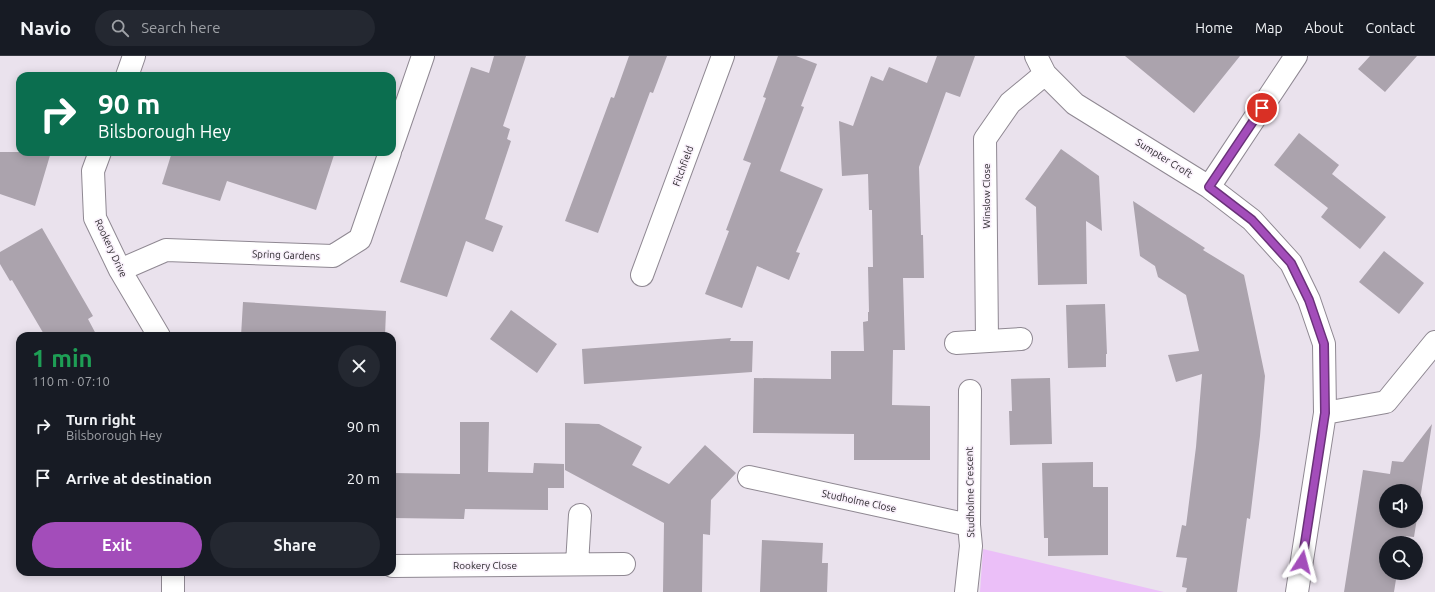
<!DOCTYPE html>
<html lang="en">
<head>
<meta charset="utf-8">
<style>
  :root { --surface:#171b24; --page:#242831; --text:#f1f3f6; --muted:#9ea1a6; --line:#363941; --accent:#a34dba }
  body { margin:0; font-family:Ubuntu,sans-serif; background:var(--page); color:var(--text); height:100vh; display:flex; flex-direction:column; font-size:15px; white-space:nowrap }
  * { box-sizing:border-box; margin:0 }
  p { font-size:13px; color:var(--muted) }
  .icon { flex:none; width:22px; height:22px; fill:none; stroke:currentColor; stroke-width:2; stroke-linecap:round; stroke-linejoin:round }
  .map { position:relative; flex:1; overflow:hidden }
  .sheet { position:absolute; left:16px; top:276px; width:380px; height:244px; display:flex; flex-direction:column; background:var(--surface); border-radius:12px; box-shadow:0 2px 10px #0003 }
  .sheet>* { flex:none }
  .guide { position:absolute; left:16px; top:16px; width:380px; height:84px; border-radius:12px; box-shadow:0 2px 10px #0003; background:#0b6e4f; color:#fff; overflow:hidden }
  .tools { position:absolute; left:1379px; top:428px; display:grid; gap:8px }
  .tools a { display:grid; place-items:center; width:44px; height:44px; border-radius:50%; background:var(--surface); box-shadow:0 2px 10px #0003; font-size:20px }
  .pin { position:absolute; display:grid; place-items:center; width:34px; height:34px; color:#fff; margin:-17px; border:2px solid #fff; border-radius:50%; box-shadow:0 1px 4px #0007 }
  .me { position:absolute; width:44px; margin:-22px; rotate:9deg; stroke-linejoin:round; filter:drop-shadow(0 0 3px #0008) }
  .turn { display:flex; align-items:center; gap:14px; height:84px; padding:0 16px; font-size:18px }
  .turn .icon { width:52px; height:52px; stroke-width:2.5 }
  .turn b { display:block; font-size:28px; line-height:34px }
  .round { display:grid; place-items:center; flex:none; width:42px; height:42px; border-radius:21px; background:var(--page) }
  .overview { display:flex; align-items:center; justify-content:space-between; height:68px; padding:0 16px }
  h1 { font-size:24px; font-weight:700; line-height:30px; color:#1e9e55 }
  .primary-button { display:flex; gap:8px; margin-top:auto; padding:8px 16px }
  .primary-button a { flex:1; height:46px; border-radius:24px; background:var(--accent); color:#fff; font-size:16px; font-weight:700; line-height:46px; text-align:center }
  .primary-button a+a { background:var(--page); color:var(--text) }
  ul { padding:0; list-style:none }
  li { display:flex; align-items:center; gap:12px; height:52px; padding:0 16px }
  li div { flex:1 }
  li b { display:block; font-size:15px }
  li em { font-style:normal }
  header { display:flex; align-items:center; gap:24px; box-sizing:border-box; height:56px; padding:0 20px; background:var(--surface); border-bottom:1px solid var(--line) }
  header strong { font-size:19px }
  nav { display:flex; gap:22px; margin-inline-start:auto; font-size:14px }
  .search { width:280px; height:36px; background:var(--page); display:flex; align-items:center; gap:10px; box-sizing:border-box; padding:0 14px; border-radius:22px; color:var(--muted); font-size:15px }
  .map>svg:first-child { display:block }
</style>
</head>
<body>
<header>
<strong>Navio</strong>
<div class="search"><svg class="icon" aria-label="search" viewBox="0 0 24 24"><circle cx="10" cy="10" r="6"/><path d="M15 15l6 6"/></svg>Search here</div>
<nav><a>Home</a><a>Map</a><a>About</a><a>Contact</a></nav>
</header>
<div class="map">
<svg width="1435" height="536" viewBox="0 0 1435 536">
  <rect width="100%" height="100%" fill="#eae2ed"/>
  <path fill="#ebbff8" d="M983,493L1164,536H980Z"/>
  <path fill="#aba3ad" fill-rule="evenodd" d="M494,0H526L503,70L510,73L507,83L511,85L485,163L503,170L493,196L466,185L447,241L400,226L471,11L489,17Z
    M629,0H667L653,37L650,36L598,177L565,165L611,41L614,42Z
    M778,0H796L817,8L801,50L804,51L780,115L823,133L796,196L800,197L789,224L757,210L742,252L705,238L729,175L726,174L751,107L743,104L766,42L763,41Z
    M937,0H975L960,41L946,36L919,111L921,179H923L924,222H903L905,294H893L892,349L930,350V404H854V378L753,377L754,322L831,323V295H864L863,266L868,265V256H869L868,211H873L872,154H869L868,118L842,120L839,65L853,70L871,20L883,25L889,11L927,27Z
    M1125,0H1240L1194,57Z
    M1370,0H1417L1385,36L1358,13Z
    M1299,77L1339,109L1332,118L1386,161L1360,193L1321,161L1328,152L1274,109Z
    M1061,93L1099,120L1102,175L1086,165L1087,228L1038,229L1036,151L1025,143Z
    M0,96H51L35,150L0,138Z
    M172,96H335L316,154L227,125L220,145L162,128Z
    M1133,145L1205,192L1203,194L1244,219L1265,320L1260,380L1250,463L1247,462L1237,536H1186L1187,532L1182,531L1187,502L1176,501L1182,469L1186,470L1196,391L1202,318L1176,326L1168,299L1199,295L1186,239L1158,221L1155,210L1140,200Z
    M42,172L93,260L88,263L97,280H45L12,224L10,225L0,208V196Z
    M1384,195L1424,227L1399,258L1359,226Z
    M243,246L386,255L385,280H241Z
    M1105,248L1107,298H1106V311L1068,312L1066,249Z
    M511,254L557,288L537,317L490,283Z
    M731,282L730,285H753L752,316L584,328L582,293Z
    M1050,322L1052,388L1010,389L1009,355H1012L1011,323Z
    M460,366H489L488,416L533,417L534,407L564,408V432H548V454L465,453L464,463L392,462V417L460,418Z
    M565,367L599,368L642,391L632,409L669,428L705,389L736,417L711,444L710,479L703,478L702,536H663L664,467L565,414Z
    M1432,368L1414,481L1404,480L1403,487H1386V517H1397L1394,536H1344L1363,414L1390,418L1392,405L1403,406ZM1386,435H1416V465H1386Z
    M1093,406V431H1108V499L1048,500V482H1044L1042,407Z
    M762,484L823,487L822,507H828L827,536H760Z"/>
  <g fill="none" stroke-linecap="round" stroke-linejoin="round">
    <g stroke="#8f8892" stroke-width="24">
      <path id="minor" d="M1036,0L1045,18L1075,48L1209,131L1252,164L1291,207L1309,244L1324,288L1325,357L1297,536
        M127,20L134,0
        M392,90L423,0
        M100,96L93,115L95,162L120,214L159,280
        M1209,131L1296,0
        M120,214L166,194L333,200L360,183L390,96
        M642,219L723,0
        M987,285L985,83L1010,47L1045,18
        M956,287L1021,283
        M1325,357L1386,346L1435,286
        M749,421L969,469
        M577,508L580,459
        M392,510L624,508
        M173,536V516
        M966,536L971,490L969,469L970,335"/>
    </g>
    <use href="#minor" stroke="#fff" stroke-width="22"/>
  </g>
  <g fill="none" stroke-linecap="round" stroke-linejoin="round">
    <g stroke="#6a3279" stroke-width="10">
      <path id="route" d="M1262,52L1209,131L1252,164L1291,207L1309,244L1324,288L1325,357L1302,506"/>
    </g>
    <use href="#route" stroke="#a34dba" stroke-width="7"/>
  </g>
  <g text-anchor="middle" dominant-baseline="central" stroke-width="3" stroke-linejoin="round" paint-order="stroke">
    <g font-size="10" fill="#2a272b" stroke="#f8effa">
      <text transform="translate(1164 102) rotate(32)">Sumpter Croft</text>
      <text transform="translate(683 110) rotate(-70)">Fitchfield</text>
      <text transform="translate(986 140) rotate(-90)">Winslow Close</text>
      <text transform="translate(111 192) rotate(65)">Rookery Drive</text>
      <text transform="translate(286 199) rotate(2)">Spring Gardens</text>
      <text transform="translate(970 436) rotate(-91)">Studholme Crescent</text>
      <text transform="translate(859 445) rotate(12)">Studholme Close</text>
      <text x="485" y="509">Rookery Close</text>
    </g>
  </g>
</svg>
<div class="tools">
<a><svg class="icon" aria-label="sound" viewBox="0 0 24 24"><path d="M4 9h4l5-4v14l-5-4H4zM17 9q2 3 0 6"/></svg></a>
<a><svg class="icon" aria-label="search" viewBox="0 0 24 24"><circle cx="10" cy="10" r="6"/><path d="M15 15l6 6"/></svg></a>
</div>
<div class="pin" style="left:1262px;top:52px;background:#d93025"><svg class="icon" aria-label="arrive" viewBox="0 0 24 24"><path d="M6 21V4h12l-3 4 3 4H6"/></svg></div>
<svg class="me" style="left:1302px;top:506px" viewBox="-20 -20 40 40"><path d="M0-17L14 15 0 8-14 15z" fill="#a34dba" stroke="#fff" stroke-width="4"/></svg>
<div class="guide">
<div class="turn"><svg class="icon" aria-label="right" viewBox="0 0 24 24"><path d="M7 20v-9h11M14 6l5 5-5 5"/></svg><div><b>90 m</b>Bilsborough Hey</div></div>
</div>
<section class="sheet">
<div class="overview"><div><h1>1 min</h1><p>110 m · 07:10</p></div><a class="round"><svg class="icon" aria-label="close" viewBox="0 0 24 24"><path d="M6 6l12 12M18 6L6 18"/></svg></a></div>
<ul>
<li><svg class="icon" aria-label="right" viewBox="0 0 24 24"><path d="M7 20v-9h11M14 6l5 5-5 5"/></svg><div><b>Turn right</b><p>Bilsborough Hey</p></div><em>90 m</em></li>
<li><svg class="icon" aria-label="arrive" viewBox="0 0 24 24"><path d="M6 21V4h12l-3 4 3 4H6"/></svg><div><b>Arrive at destination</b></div><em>20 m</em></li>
</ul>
<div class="primary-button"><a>Exit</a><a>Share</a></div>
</section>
</div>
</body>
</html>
